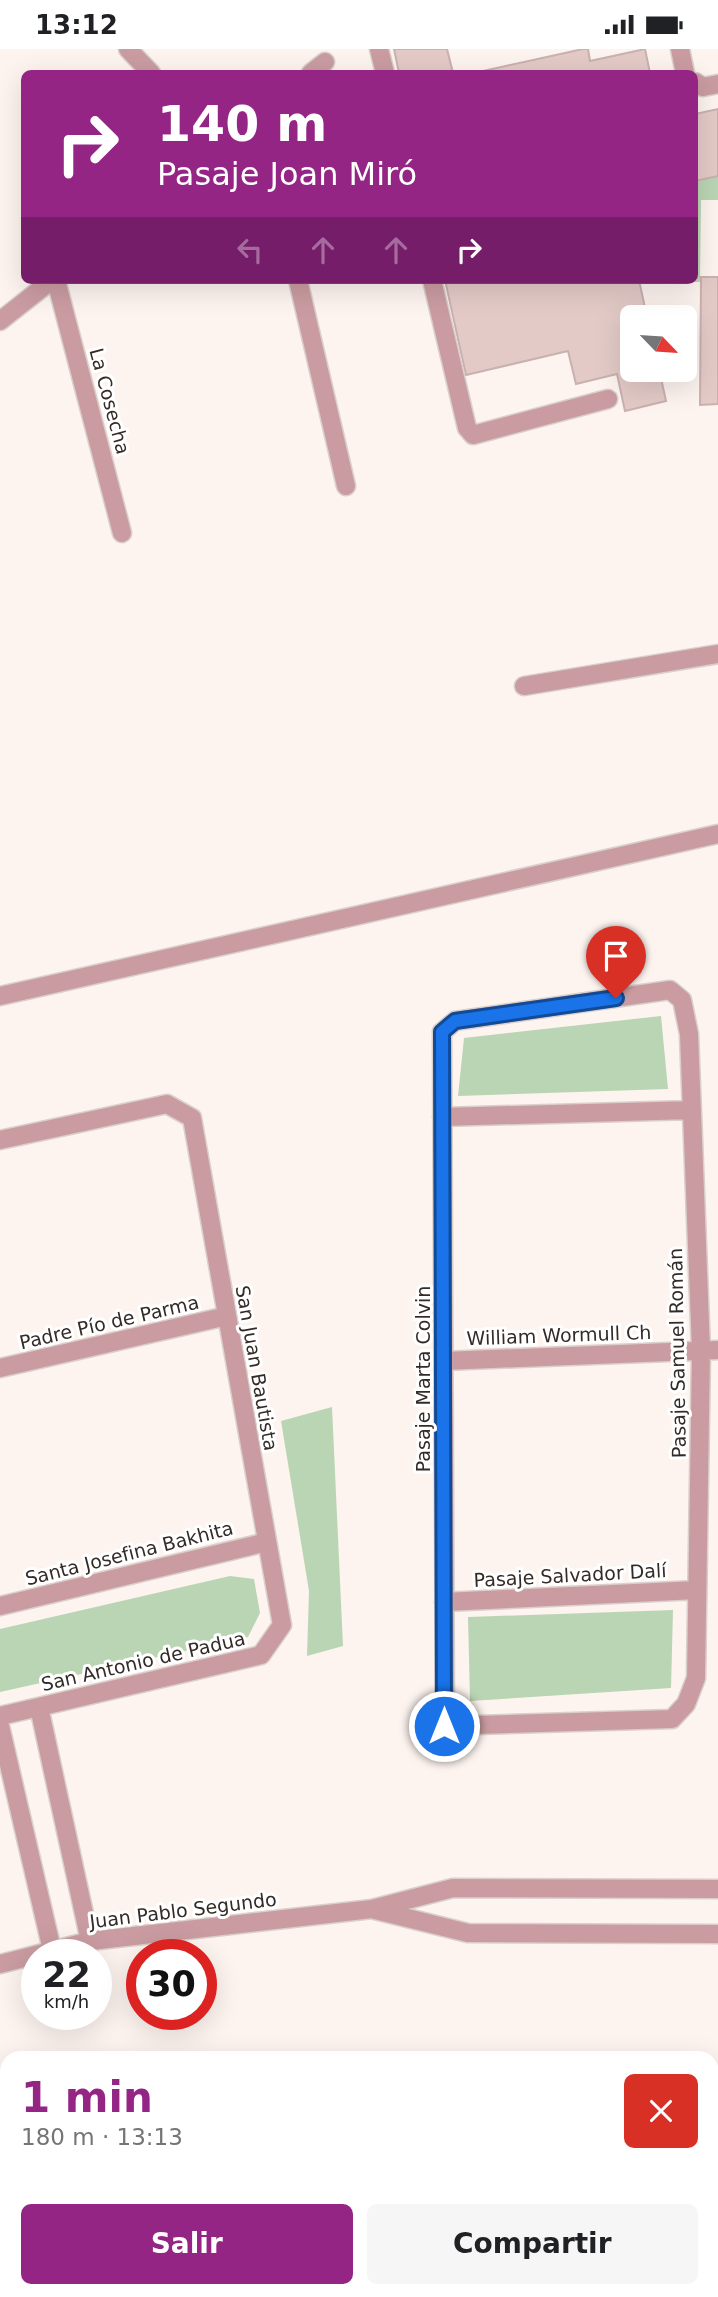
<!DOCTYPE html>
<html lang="es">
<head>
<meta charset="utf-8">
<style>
  :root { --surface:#fff; --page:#f6f6f6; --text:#202124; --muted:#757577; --accent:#942585 }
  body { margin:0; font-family:"DejaVu Sans",sans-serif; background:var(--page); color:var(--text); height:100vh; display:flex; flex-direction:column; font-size:26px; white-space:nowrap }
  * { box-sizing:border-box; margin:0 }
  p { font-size:23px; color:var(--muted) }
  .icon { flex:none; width:38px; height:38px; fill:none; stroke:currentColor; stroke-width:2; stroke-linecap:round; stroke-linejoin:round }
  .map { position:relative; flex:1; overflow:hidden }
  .side { position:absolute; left:0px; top:2002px; width:719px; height:247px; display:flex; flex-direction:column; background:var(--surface); border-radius:21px 21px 0 0; box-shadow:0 7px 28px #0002 }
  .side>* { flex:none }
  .guide { position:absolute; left:21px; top:21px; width:677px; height:214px; border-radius:10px; box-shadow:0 7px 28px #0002; background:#942585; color:#fff; overflow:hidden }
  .needle { width:46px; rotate:115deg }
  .buttons { position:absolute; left:620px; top:256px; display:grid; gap:14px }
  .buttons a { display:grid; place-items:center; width:77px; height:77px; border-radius:10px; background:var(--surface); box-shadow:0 7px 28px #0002; font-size:35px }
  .speed { position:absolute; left:21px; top:1890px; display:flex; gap:14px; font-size:35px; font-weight:700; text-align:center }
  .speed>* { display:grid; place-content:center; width:91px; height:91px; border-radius:50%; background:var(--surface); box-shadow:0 7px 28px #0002; line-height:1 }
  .speed small { font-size:18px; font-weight:400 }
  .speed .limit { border:10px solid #d22; background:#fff; color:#111 }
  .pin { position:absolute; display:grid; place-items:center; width:60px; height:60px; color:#fff; margin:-72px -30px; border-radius:50% 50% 50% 0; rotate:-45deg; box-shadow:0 0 7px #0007 }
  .pin .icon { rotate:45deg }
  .me { position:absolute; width:77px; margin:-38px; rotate:0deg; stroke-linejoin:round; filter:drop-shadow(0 0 5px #0008) }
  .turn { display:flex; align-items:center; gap:24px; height:147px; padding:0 21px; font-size:32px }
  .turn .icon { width:91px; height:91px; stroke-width:2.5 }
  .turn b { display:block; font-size:49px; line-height:60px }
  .lanes { display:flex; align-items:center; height:66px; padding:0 21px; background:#0003; justify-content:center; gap:35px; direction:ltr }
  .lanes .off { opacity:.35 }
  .round { display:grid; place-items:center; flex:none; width:74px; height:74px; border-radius:10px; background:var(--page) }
  .summary { display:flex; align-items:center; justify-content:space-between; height:119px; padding:0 21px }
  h1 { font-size:42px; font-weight:600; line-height:52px; color:var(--accent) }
  .cta { display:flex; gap:14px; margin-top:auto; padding:14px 21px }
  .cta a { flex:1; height:80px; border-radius:10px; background:var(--accent); color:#fff; font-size:28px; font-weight:600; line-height:80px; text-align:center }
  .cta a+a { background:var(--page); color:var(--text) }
  .status { display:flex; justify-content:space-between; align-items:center; height:49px; padding:0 35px; background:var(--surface); direction:ltr }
  .status svg { height:19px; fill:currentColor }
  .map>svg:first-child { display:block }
</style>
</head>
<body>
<div class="status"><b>13:12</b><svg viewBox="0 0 49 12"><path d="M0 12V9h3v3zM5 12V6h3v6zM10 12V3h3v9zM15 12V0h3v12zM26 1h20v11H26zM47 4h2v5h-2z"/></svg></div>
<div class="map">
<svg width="718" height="2248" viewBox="0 0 718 2248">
  <rect width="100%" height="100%" fill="#fdf4f0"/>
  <path fill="#bad5b3" d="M718,127V151H701L700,233H675L695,231V132Z
    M661,967L668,1040L458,1047L464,989Z
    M332,1358L343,1597L307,1607L309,1542L281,1372Z
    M230,1527L254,1530L260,1564L248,1588L0,1643V1580Z
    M673,1561L671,1639L470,1652L468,1568Z"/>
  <path fill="#e3cac7" stroke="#c9b1af" stroke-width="2" d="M394,0H447L453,24H399Z
    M583,0H588L590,12L645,0L650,24H474Z
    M718,60V127L695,132V65Z
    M701,228H718V355L700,356Z
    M445,231H639L647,268H632V320H659L666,352L625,362L617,325L576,335L568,302L466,326Z"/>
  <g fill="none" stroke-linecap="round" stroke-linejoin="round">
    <g stroke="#d9d0cc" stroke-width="21">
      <path id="service" d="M379,0L385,24
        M680,0L685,24
        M695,33L703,38L718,35
        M432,231L467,379L473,386L608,350
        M0,947L718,785"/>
    </g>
    <g stroke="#d9d0cc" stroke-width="21">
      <path id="minor" d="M128,0L151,24
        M311,24L325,13
        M56,231L122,484
        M298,231L346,437
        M0,272L52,231
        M524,637L718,605
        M670,941L682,951L689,985L701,1301L696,1629L686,1655L672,1670L445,1677L442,983L455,972Z
        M442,1068L692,1061
        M0,1091L167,1055L192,1069L282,1576L261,1606L0,1667
        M444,1312L718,1301
        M0,1319L227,1267
        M444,1553L697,1541
        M0,1557L267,1493
        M39,1658L90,1892
        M0,1677L52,1901
        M375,1861L468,1884L718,1885
        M0,1915L90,1892L372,1860L453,1839L718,1840
        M716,2248H718"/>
    </g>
    <use href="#service" stroke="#ca9ca1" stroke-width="18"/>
    <use href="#minor" stroke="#ca9ca1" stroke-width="18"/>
  </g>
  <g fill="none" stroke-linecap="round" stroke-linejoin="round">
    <g stroke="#114b97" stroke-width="18">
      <path id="route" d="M444,1677L442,983L455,972L616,949"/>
    </g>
    <use href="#route" stroke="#1a73e8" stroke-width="12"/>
  </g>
  <g text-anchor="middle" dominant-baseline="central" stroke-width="6" stroke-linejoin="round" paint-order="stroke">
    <g font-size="19" fill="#332b27" stroke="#fff">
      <text transform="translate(110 352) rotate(75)">La Cosecha</text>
      <text transform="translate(109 1273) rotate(-13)">Padre Pío de Parma</text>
      <text transform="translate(559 1286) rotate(-2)">William Wormull Ch</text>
      <text transform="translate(677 1304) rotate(-91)">Pasaje Samuel Román</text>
      <text transform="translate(257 1319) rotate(80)">San Juan Bautista</text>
      <text transform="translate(423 1330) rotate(-90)">Pasaje Marta Colvin</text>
      <text transform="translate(129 1504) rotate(-14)">Santa Josefina Bakhita</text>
      <text transform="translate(570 1526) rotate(-3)">Pasaje Salvador Dalí</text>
      <text transform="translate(143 1612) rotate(-13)">San Antonio de Padua</text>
      <text transform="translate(183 1861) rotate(-7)">Juan Pablo Segundo</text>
    </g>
  </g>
</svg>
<div class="buttons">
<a><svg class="needle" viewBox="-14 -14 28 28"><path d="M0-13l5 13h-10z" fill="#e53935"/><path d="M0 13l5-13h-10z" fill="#757577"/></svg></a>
</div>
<div class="speed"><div>22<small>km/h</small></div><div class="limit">30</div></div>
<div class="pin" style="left:616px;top:949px;background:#d93025"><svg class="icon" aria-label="arrive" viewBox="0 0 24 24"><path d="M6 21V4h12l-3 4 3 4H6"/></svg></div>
<svg class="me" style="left:444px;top:1677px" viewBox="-20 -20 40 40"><circle r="17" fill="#1a73e8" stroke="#fff" stroke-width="3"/><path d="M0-11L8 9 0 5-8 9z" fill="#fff"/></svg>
<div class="guide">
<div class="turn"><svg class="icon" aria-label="right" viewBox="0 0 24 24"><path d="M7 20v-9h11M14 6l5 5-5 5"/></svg><div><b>140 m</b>Pasaje Joan Miró</div></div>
<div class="lanes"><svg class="icon off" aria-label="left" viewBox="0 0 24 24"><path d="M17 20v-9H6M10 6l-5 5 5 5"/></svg><svg class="icon off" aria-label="ahead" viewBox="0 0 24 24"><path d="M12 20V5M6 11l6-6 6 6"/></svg><svg class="icon off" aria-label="ahead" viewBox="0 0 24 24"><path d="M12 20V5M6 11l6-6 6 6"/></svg><svg class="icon" aria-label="right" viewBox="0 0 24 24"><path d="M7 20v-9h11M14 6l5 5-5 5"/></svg></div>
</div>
<section class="side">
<div class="summary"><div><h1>1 min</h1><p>180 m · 13:13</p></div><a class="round" style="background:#d93025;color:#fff"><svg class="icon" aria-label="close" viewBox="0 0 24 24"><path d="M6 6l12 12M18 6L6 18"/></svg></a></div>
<div class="cta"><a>Salir</a><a>Compartir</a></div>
</section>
</div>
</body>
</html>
